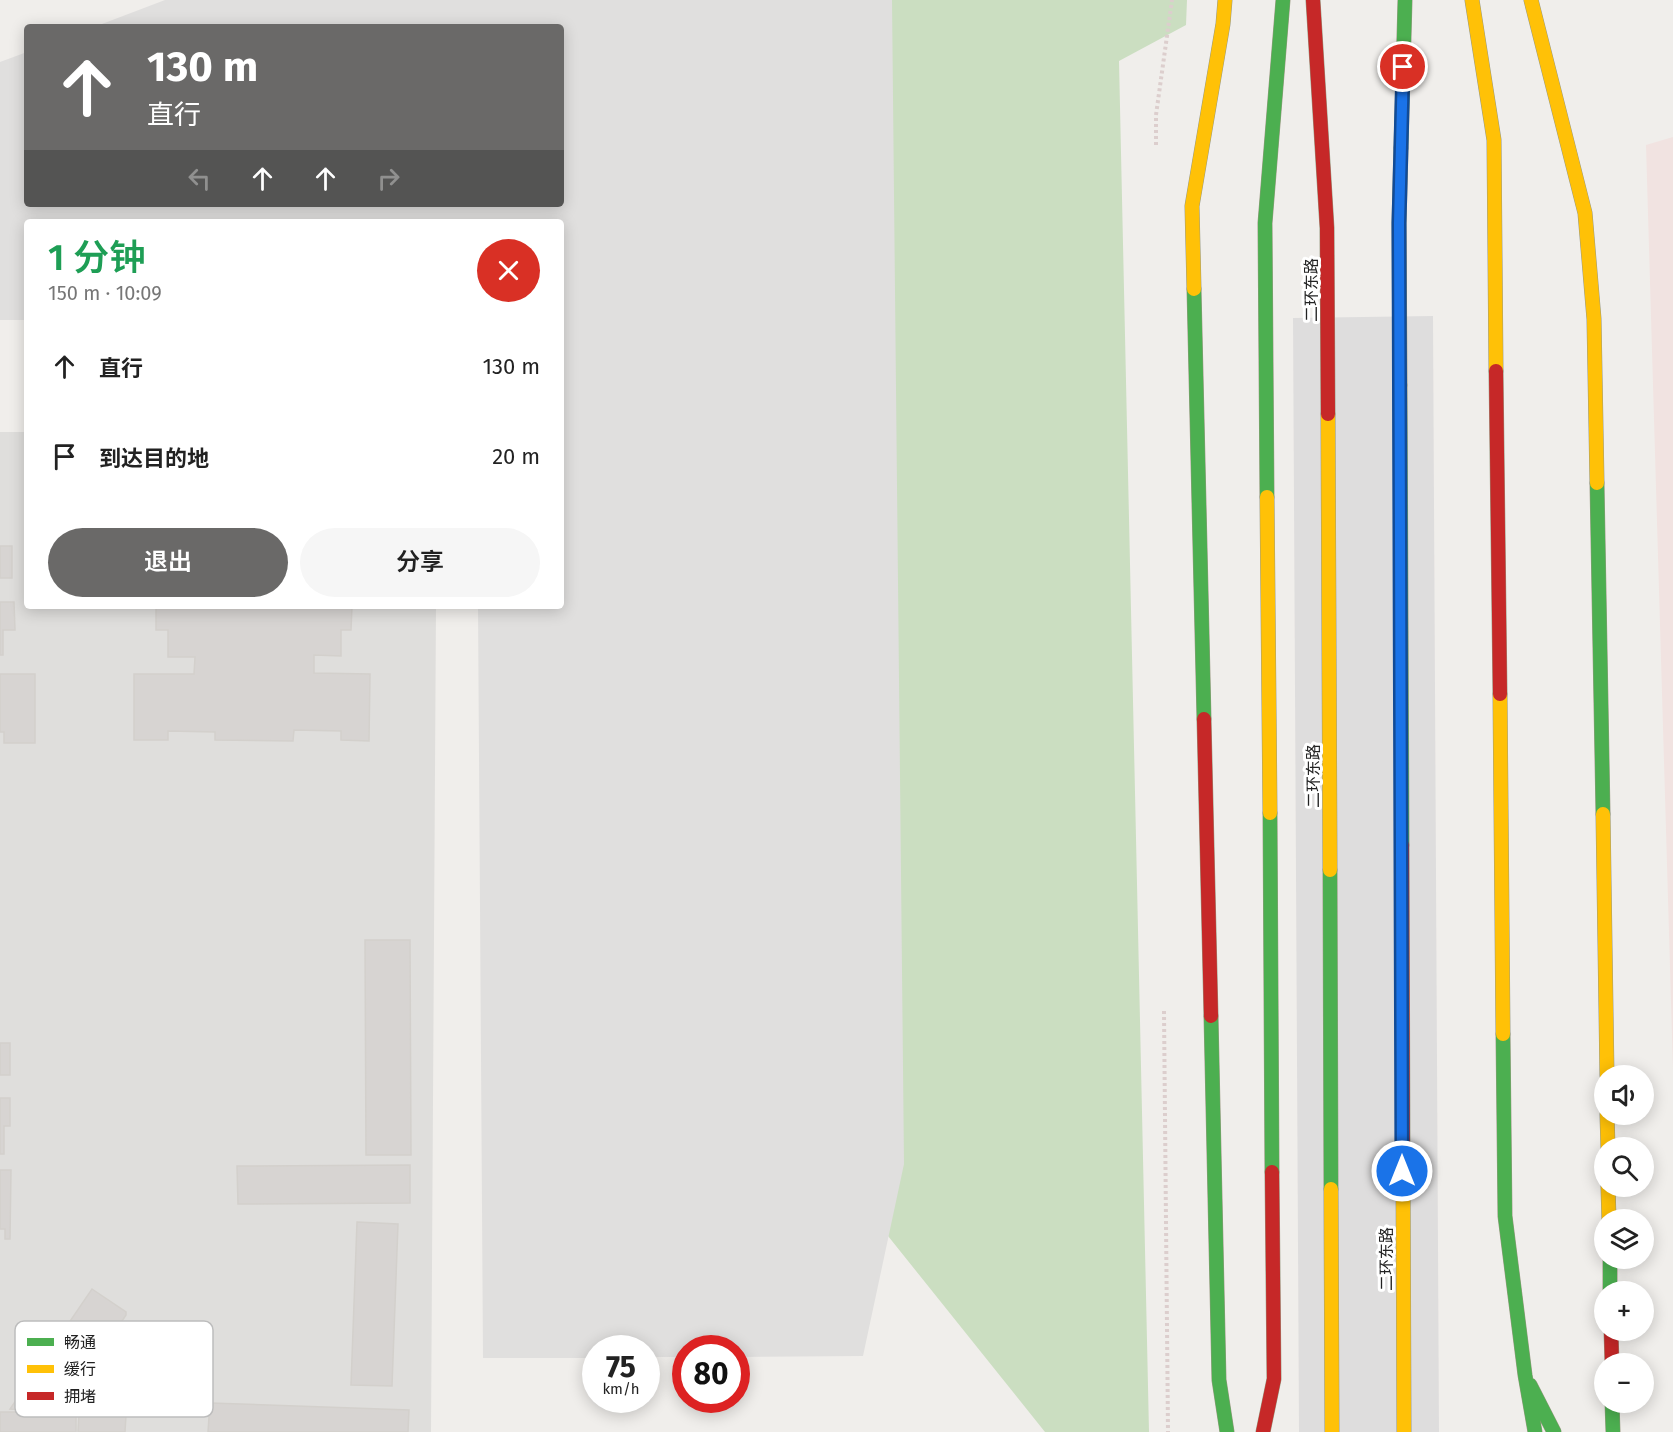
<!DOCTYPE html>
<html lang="zh">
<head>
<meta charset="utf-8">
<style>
  :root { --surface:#fff; --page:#f6f6f6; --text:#222; --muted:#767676; --accent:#6a6968 }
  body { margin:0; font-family:"Fira Sans","Noto Sans SC",sans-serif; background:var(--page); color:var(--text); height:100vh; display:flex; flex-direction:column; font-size:22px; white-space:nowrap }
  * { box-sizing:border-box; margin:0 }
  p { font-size:20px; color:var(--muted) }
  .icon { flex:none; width:33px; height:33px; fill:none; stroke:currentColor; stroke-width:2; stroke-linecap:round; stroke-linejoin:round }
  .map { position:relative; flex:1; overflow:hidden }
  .panel { position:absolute; left:24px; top:219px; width:540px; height:390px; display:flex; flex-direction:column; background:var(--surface); border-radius:6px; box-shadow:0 3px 15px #0003 }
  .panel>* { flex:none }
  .hud { position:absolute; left:24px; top:24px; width:540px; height:183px; border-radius:6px; box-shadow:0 3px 15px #0003; background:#6a6968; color:#fff; overflow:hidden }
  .tools { position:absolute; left:1594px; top:1065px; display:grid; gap:12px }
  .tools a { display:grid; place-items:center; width:60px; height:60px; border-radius:50%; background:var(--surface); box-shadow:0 3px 15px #0003; font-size:30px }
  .speed { position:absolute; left:582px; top:1335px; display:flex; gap:12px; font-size:30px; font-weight:700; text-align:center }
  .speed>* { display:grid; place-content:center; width:78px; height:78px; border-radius:50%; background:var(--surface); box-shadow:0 3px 15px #0003; line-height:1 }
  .speed small { font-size:15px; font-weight:400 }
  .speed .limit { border:9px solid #d22; background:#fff; color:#111 }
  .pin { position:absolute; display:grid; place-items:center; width:51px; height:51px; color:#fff; margin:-26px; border:3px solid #fff; border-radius:50%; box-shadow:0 2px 6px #0007 }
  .me { position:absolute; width:66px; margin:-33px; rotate:0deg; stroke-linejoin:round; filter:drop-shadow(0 0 4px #0008) }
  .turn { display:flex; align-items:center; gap:21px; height:126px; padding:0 24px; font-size:27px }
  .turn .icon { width:78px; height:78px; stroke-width:2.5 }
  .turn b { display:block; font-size:42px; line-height:51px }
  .lanes { display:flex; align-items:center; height:57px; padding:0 24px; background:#0003; justify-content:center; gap:30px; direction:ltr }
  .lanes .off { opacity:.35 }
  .round { display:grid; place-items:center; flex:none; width:63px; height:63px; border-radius:32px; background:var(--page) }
  .headline { display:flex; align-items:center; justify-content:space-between; height:102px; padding:0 24px }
  h1 { font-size:36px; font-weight:600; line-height:45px; color:#1e9e55 }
  .button { display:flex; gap:12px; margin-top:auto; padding:12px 24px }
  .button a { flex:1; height:69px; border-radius:36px; background:var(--accent); color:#fff; font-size:24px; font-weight:600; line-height:69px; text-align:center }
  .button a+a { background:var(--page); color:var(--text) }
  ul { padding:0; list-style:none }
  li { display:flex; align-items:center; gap:18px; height:90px; padding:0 24px }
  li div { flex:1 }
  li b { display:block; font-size:22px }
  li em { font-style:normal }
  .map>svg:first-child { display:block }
</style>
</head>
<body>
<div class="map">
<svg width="1673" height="1432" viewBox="0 0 1673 1432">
  <rect width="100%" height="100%" fill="#f0eeeb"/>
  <path fill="#dfdedc" d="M0,432H27V606H436L431,1432H0Z"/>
  <path fill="#f1e3e1" d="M1673,137V1070L1646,145Z"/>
  <path fill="#cbdec1" d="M868,0H1187L1186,25L1119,61L1149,1432H1045L868,1211Z"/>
  <path fill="#e0dfde" d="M165,0H892L904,1164L863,1356L737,1357L736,1348H686L685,1357H647L646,1348H596L595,1358H483L478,606H561V222H27V320H0V62L27,52V204H561V27H94Z"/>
  <path fill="#dedddd" d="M1433,316L1439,1432H1299L1293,318Z"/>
  <path fill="#d7d4d2" stroke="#d3d0cc" stroke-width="1.5" d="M0,546H12V578H0Z
    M0,602H14L15,630H3V655H0Z
    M156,606H352L351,630H341V656L314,655V673L370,674L369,741L341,740V731L294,730L293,741L215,740V732L168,731V740H134V674H194L195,657H168V630H156Z
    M0,674H35V743H4V732H0Z
    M365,940H410L411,1155H366Z
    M0,1043H10V1075H0Z
    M0,1098H10V1126H4V1154H0Z
    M410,1165V1203L238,1204L237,1166Z
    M0,1170H11L10,1239H5V1229H0Z
    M357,1222L398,1224L392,1386L351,1385Z
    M92,1289L126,1312V1315L62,1412L10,1409Z
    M210,1403L409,1410L408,1432H208Z
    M0,1412H76V1432H0Z
    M79,1413L126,1415L125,1432H78Z"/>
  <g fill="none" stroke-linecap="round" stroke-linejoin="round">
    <g stroke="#999a82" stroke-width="15">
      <path id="fast" d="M1401,148L1405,0
        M1194,289L1204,719
        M1400,385L1402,845
        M1597,483L1603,814
        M1267,497L1265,223L1283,0
        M1270,813L1272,1172
        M1330,870L1331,1189
        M1211,1016L1219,1380L1227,1432
        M1503,1034L1505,1216L1525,1375L1535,1432
        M1610,1258V1292
        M1530,1385L1554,1432
        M1612,1402L1613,1432"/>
    </g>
    <g stroke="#999a82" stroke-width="15">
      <path id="slow" d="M1472,0L1494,140L1496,371
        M1531,0L1585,213L1594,319L1597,483
        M1194,289L1192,206L1223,24L1225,0
        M1400,385L1399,223L1401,148
        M1328,414L1330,870
        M1267,497L1270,813
        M1500,694L1503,1034
        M1603,814L1607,1076
        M1607,1114L1608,1148
        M1403,1165L1404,1432
        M1608,1186L1609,1220
        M1331,1189L1332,1432"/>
    </g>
    <g stroke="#999a82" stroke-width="15">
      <path id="jam" d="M1313,0L1327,228L1328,414
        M1496,371L1500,694
        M1204,719L1211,1016
        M1402,845L1403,1165
        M1611,1330L1612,1364
        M1263,1432L1274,1379L1272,1172"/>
    </g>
    <path stroke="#dccecd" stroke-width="4" stroke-dasharray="3 3" stroke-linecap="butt" d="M1156,145V115L1172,0
      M1164,1011L1168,1432"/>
    <use href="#fast" stroke="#4caf50" stroke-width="14"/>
    <use href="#slow" stroke="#ffc107" stroke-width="14"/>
    <use href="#jam" stroke="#c62828" stroke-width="14"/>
  </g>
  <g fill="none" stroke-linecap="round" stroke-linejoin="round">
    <g stroke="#114b97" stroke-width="15">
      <path id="route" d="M1402,1171L1399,223L1403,67"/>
    </g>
    <use href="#route" stroke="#1a73e8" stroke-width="10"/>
  </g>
  <g text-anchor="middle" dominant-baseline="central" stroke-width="6" stroke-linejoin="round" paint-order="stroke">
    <g font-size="16" fill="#222" stroke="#fff">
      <text transform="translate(1311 290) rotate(-90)">二环东路</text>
      <text transform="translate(1313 776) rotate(-90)">二环东路</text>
      <text transform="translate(1386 1259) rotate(-90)">二环东路</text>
    </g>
  </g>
  <rect x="15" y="1321" width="198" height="96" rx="9" fill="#fff" stroke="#bdbdbd" stroke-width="1.5"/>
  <rect x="27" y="1338" width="27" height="8" fill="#4caf50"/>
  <rect x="27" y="1365" width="27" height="8" fill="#ffc107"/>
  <rect x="27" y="1392" width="27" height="8" fill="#c62828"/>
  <g font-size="16" fill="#222">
    <text x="64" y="1348">畅通</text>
    <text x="64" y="1375">缓行</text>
    <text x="64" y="1402">拥堵</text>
  </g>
</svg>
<div class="tools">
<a><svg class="icon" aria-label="sound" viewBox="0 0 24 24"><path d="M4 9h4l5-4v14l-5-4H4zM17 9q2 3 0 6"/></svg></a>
<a><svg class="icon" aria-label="search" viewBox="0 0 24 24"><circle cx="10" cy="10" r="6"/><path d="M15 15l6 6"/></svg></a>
<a><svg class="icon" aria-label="layers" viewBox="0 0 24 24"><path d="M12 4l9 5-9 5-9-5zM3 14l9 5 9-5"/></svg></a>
<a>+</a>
<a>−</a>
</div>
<div class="speed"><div>75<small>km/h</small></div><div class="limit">80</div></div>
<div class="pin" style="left:1403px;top:67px;background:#d93025"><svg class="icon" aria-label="arrive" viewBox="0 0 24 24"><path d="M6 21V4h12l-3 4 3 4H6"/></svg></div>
<svg class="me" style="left:1402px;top:1171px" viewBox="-20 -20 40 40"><circle r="17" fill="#1a73e8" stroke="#fff" stroke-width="3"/><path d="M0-11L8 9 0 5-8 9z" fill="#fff"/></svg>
<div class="hud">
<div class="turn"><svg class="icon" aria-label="ahead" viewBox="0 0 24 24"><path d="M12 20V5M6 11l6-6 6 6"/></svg><div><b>130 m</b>直行</div></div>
<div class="lanes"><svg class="icon off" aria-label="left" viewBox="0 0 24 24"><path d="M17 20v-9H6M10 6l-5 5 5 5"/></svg><svg class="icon" aria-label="ahead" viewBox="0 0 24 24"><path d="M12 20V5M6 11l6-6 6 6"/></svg><svg class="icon" aria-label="ahead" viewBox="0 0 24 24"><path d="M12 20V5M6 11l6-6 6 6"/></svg><svg class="icon off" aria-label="right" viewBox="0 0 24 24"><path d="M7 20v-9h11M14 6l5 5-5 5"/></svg></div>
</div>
<section class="panel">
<div class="headline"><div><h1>1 分钟</h1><p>150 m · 10:09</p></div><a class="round" style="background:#d93025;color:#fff"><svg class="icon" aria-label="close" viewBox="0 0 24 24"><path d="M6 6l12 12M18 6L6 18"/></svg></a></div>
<ul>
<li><svg class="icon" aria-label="ahead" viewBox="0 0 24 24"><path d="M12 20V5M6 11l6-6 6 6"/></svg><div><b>直行</b></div><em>130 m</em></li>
<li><svg class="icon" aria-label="arrive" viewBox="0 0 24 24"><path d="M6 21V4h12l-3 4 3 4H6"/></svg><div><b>到达目的地</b></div><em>20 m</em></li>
</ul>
<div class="button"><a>退出</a><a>分享</a></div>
</section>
</div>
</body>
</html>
